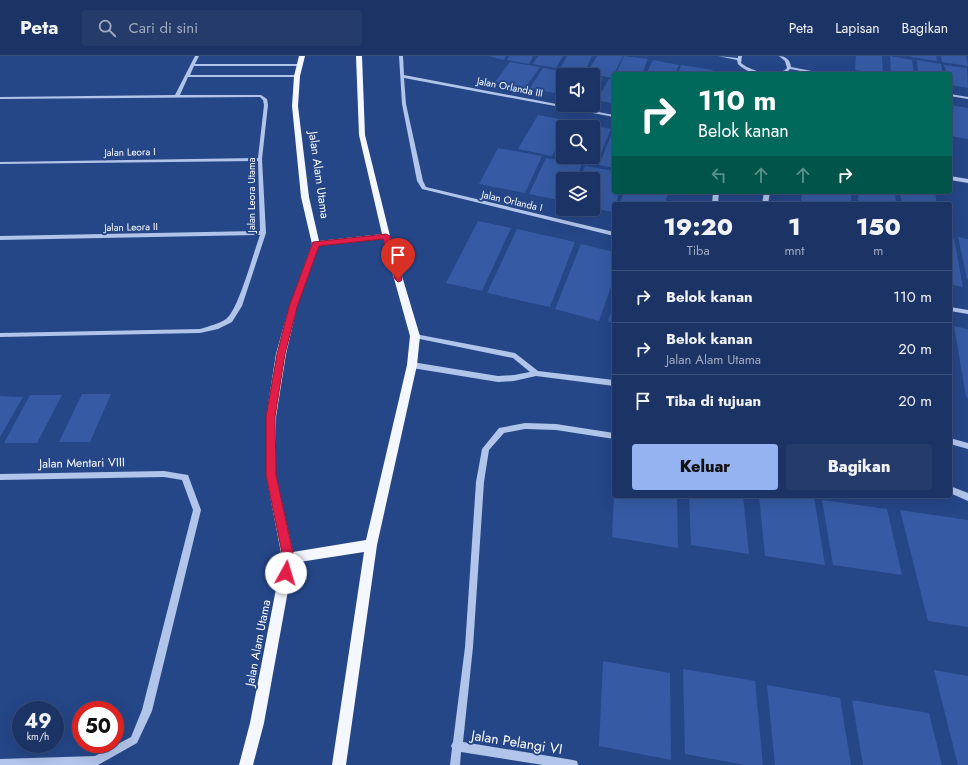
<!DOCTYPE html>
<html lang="id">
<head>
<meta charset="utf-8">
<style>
  :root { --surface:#1c3465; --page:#253c6b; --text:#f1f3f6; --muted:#a0aabf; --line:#3a4f79; --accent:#95b2f1 }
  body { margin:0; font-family:Jost,sans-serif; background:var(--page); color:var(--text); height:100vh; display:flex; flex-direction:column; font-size:15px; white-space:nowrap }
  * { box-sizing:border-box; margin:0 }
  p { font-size:13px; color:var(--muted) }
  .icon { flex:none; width:22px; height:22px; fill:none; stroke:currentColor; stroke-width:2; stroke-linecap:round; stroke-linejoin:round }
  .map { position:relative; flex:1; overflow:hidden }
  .side { position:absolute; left:612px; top:146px; width:340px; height:296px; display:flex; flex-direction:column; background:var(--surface); border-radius:4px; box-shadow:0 4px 16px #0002,0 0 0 1px var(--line) }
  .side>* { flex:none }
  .guide { position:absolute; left:612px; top:16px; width:340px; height:122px; border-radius:4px; box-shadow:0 4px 16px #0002,0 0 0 1px var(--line); background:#00695c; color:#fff; overflow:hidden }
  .tools { position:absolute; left:556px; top:12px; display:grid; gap:8px }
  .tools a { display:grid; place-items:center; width:44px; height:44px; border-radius:4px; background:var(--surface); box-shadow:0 4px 16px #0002,0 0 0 1px var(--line); font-size:20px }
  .speed { position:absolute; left:12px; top:645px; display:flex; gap:8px; font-size:20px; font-weight:700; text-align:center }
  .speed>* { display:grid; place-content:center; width:52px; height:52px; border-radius:50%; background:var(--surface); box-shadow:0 4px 16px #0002,0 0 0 1px var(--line); line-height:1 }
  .speed small { font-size:10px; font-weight:400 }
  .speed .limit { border:6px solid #d22; background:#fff; color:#111 }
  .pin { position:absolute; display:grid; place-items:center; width:34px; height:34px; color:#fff; margin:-41px -17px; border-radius:50% 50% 50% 0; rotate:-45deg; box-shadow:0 0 4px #0007 }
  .pin .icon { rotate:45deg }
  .me { position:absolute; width:44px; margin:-22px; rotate:6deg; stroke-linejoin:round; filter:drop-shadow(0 0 3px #0008) }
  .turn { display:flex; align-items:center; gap:14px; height:84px; padding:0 20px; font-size:18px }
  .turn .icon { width:52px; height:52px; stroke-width:2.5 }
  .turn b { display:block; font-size:28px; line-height:34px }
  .lanes { display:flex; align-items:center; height:38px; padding:0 20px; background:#0003; justify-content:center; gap:20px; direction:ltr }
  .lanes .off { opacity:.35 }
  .eta { display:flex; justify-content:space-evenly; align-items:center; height:68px; text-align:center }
  .eta b { font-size:24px; font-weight:800; line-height:28px }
  .action { display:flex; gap:8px; margin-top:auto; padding:8px 20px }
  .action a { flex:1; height:46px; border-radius:4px; background:var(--accent); color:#111; font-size:16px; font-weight:800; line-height:46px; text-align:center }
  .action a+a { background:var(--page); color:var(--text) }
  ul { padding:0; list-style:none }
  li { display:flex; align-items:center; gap:12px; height:52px; padding:0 20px; border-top:1px solid var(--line) }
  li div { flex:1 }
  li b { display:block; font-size:15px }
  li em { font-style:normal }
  header { display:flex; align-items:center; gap:24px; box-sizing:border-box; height:56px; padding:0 20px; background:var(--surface); border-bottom:1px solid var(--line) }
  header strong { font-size:19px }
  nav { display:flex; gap:22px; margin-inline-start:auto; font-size:14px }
  .search { width:280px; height:36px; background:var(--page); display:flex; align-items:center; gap:10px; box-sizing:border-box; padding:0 14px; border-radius:4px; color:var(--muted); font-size:15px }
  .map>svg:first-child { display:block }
</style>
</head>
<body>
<header>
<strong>Peta</strong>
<div class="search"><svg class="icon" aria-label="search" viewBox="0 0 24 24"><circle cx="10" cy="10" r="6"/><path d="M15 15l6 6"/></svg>Cari di sini</div>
<nav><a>Peta</a><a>Lapisan</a><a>Bagikan</a></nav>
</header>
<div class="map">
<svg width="968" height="709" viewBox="0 0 968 709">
  <rect width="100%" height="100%" fill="#254687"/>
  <path fill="#365ba4" d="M488,0H506L504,4Z
    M509,0H533L529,8L507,4Z
    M538,0H563L556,12L533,8Z
    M567,0H592L584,17L560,13Z
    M597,0H623L612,22L587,17Z
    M624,0L648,3L642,18H616Z
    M856,0H882L883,18L855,14Z
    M890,0L912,4L914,18H891Z
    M911,0H936L937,5L911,1Z
    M941,0H966L968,10L942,6Z
    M653,4L679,9L675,18H646Z
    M917,4L941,8L943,18H918Z
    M510,6L540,11L525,32L495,26Z
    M681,9L713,14L712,18H678Z
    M944,9L967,12L968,32L950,29V18H947Z
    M543,12L567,16L566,19H563V23L554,37L530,32Z
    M593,20L603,22L593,42Z
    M609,23L614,24V48L597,44Z
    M950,49L968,52V83L950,80Z
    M538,59L570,65L567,71H563V79L552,100L518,93Z
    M574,66L611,73L596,109L557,101L563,88V101H593V71H572Z
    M614,72V112L599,109Z
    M498,92L542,100L525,137L479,128Z
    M546,102L582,108L576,123H563V145L529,138Z
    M585,110L614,115V136H619L616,148H614L613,156L593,152V123H580Z
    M624,136H668L665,148H620Z
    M802,136H851V148H815L801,145Z
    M858,136H895L896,148H858Z
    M900,136H935L937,148H902Z
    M478,165L511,172L482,235L446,227Z
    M517,173L575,186L550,251L487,237Z
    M950,181L954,182L963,231L950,228Z
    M958,181L968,183V223H967Z
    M581,188L614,196V222L599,265L555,253Z
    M614,248V267L608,265Z
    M954,270L968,273V342L966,341Z
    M950,320H951L953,340L950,339Z
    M82,338H111L90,386H59Z
    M30,339H62L37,387H4Z
    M0,340L23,341L0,381Z
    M614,440H677L678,492L612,481Z
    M689,440H743L749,498L691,489Z
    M759,440H814L825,509L765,500Z
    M822,444L887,453L902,519L833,509Z
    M900,454L968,464V571L928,565Z
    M603,605L670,617L671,704L599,690Z
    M683,613L755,625L763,709H745L685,698Z
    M934,614L968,620V709H958Z
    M767,629L840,642L851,709H775Z
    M852,644L929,657L942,709H863Z"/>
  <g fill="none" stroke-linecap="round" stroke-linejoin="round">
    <path fill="#b1c4e9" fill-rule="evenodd" d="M195,0H199L195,8H299L301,9L299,10H194L190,19H297L299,20L297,21H188L180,39H261L267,43L268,49L262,103L266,177L242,250L232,266L218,273L200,277L0,281V277L200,273C209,270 219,268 226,263C238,255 254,195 260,179L0,184V180L260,175L258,105L0,108V106L258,102L264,49L263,44L260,41L0,43V41L175,39Z
      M399,0H403L404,19L614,59V61L404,22L406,48L423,125L426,131L614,176V180L422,133L417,125L402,48Z
      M718,0L738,2V0H742L741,7C748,13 756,14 764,18C754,18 745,15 738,8L737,4Z
      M779,0C786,0 790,4 791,11L827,18H817L790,13C786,18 781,18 776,18L785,14L787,12L785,5Z
      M950,38L968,41V43L950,40Z
      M950,120L968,123V127L950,124Z
      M713,136H719L718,148H712Z
      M764,136H770L768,148H762Z
      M950,251L968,254V258L950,255Z
      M413,278H415L515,297L538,315L614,324V330L536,320L514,325L498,326L412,312L409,309L412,306L498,320L514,319L530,316L513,302L415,282H413L412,280Z
      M525,367L556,368L614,377V383L556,374L525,373L504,377L489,394L484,426L473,591L463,686L573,704L577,705L578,709H543L461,696L460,709H450L452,692L451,690L453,686L465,591L476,426L482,393L499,372Z
      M950,382L968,387V393L950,388Z
      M164,415L188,419L201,454L152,655L137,687L98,709H0V703L95,700L131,681L142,654L193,454L182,424L164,421L0,424V418Z
      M950,430L968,437V445L950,437Z"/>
    <path fill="#f4f7fe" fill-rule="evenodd" d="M299,0H305L300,20L298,50L309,141L319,185L382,178L359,79L356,0H362L365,79L390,180L420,280L417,309L377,489L346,709H332L364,496L293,507L264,667L253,709H239L250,667L282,502L266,419V361L276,298L289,251L312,188L301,141L292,50L294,20ZM383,183L410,280L407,309L366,484L293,496L276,419V361L286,298L297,251L319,190Z"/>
  </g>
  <path fill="#e11d48" stroke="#92132f" d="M386,178L390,180L402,223L401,225L398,226L395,223L383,183L319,190L297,251L285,298L275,361L276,419L294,502L290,521L286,523L282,521L280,517L283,502L266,419V361L277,298L289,251L313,186Z"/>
  <g text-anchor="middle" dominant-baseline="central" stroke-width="4" stroke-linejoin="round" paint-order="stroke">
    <g font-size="10" fill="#fff" stroke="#254687">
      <text transform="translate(510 31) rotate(11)">Jalan Orlanda III</text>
      <text transform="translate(130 96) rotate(-1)">Jalan Leora I</text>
      <text transform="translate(251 139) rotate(-90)">Jalan Leora Utama</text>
      <text transform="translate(512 145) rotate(13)">Jalan Orlanda I</text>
      <text transform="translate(131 171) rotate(-1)">Jalan Leora II</text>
    </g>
    <g font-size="12" fill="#fff" stroke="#254687">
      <text transform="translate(319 119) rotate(82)">Jalan Alam Utama</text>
      <text transform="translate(82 407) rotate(-1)">Jalan Mentari VIII</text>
      <text transform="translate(258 587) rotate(-79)">Jalan Alam Utama</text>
    </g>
    <g font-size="14" fill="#fff" stroke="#254687">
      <text transform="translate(517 686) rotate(9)">Jalan Pelangi VI</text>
    </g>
  </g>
</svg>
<div class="tools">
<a><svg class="icon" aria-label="sound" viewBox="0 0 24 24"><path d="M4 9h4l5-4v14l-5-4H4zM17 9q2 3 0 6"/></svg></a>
<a><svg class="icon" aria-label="search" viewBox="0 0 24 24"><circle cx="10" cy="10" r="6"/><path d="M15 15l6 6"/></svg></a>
<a><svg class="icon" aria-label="layers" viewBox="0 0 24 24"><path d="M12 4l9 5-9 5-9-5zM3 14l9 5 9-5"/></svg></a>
</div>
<div class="speed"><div>49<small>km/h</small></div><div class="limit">50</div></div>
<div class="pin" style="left:398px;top:223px;background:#d93025"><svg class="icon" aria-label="arrive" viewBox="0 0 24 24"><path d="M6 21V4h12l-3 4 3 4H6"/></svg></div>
<svg class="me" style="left:286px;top:517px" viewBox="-20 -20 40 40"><circle r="19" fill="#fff"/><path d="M0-13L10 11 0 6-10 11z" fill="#e11d48"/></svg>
<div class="guide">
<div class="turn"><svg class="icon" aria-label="right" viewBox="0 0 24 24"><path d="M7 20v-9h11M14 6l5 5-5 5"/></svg><div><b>110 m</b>Belok kanan</div></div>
<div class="lanes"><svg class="icon off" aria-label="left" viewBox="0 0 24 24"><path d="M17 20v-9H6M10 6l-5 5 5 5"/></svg><svg class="icon off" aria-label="ahead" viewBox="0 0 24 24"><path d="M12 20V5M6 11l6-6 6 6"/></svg><svg class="icon off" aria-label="ahead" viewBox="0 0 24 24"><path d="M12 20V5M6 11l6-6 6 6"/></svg><svg class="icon" aria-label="right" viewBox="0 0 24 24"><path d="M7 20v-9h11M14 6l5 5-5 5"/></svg></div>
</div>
<section class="side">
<div class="eta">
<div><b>19:20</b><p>Tiba</p></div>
<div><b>1</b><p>mnt</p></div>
<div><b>150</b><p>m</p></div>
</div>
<ul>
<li><svg class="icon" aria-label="right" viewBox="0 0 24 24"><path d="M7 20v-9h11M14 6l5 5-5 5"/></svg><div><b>Belok kanan</b></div><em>110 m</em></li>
<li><svg class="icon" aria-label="right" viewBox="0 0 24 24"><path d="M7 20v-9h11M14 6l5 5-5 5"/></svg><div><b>Belok kanan</b><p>Jalan Alam Utama</p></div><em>20 m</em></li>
<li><svg class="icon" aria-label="arrive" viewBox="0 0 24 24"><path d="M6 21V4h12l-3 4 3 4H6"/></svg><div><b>Tiba di tujuan</b></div><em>20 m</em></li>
</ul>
<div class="action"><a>Keluar</a><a>Bagikan</a></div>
</section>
</div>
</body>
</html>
